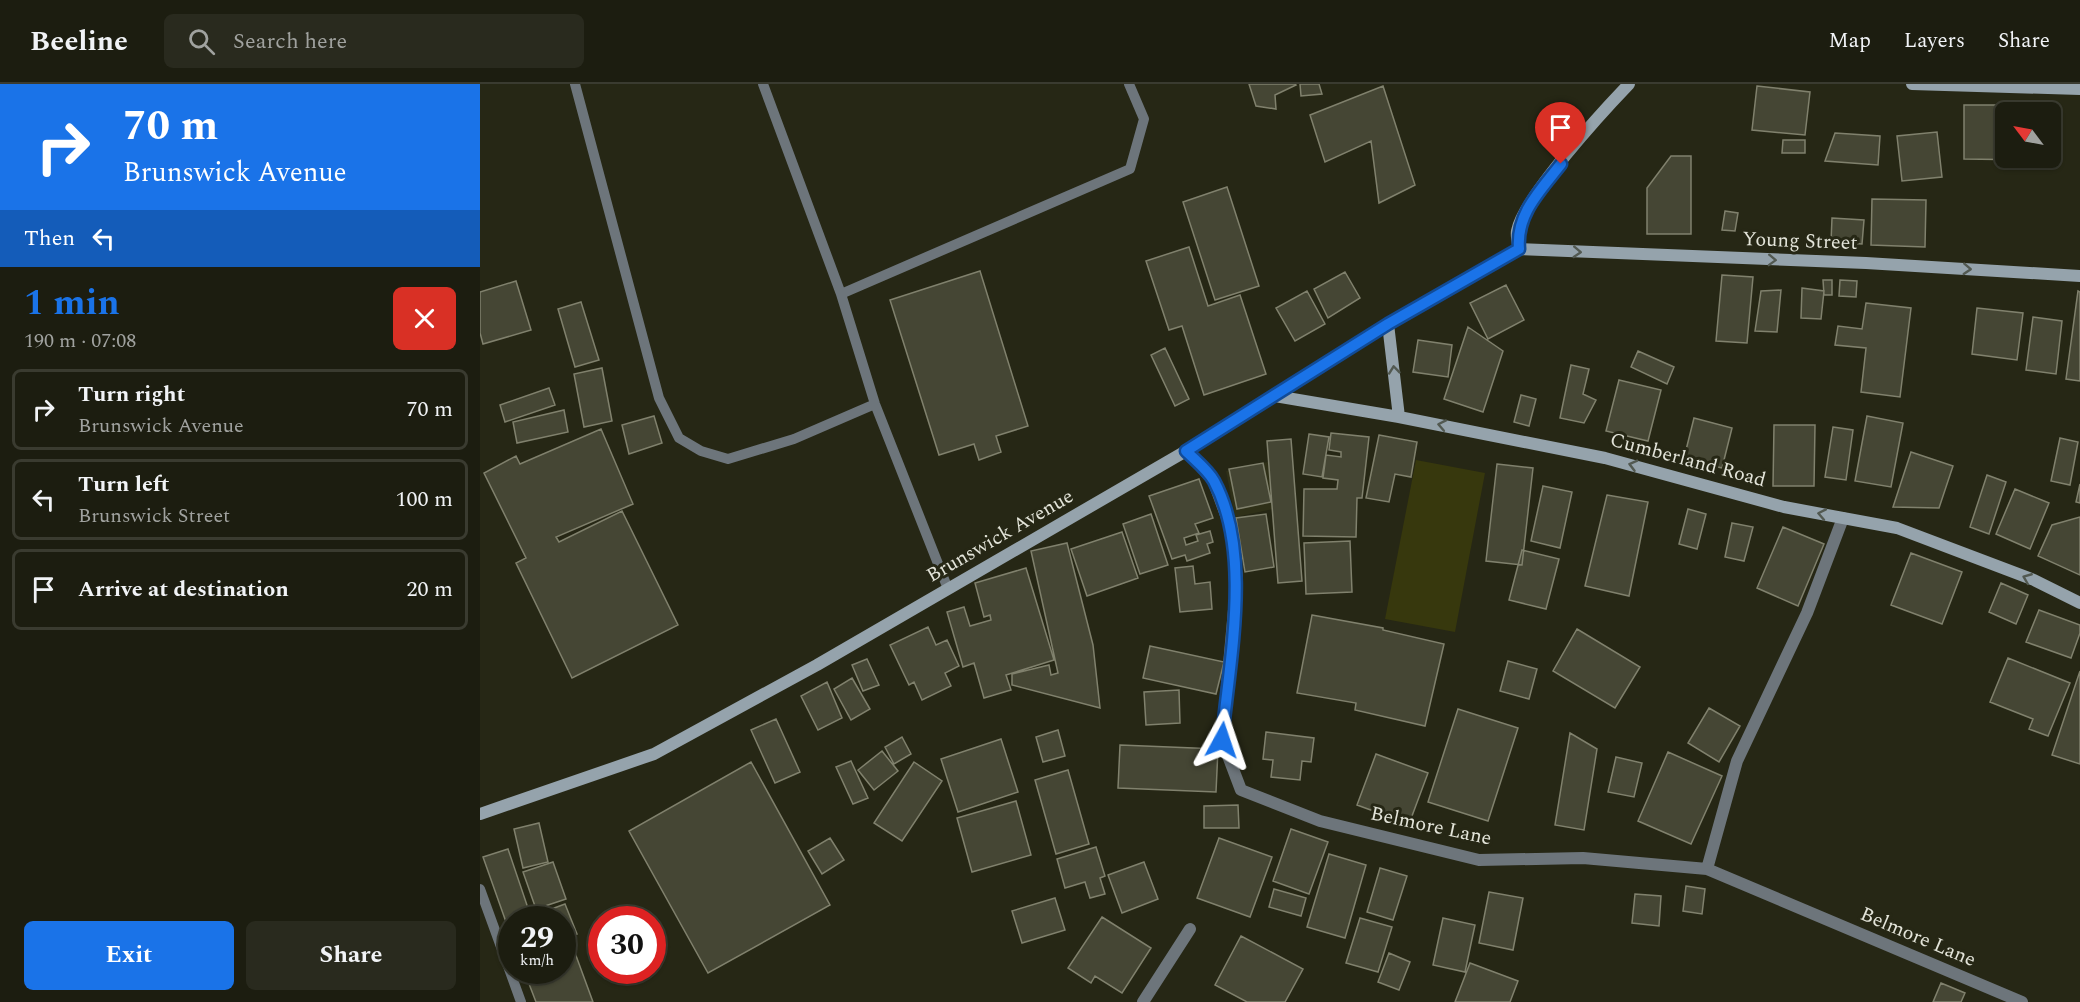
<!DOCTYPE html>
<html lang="en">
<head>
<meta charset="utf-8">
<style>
  :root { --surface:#1c1d10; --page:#292a1e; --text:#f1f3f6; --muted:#a0a29f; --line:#3a3b30; --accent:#1a73e8 }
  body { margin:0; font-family:Spectral,serif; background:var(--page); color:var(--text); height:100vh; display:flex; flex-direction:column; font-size:22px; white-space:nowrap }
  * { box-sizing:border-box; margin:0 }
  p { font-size:20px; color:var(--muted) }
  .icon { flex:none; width:33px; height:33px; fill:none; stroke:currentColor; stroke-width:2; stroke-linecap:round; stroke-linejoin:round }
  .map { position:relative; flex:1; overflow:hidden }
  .side { display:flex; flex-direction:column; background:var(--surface); width:480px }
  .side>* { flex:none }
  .hud { background:#1a73e8; color:#fff; overflow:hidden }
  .needle { width:39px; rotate:302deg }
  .buttons { position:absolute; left:1515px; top:18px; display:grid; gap:12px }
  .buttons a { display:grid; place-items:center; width:66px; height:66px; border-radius:9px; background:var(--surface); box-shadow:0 2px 4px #0004,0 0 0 2px var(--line); font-size:30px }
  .speed { position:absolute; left:18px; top:822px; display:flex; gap:12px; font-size:30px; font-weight:700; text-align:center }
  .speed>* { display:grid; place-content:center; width:78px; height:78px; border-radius:50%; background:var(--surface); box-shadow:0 2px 4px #0004,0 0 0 2px var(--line); line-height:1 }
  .speed small { font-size:15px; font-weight:400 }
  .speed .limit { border:9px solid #d22; background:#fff; color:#111 }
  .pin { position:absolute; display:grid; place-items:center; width:51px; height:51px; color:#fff; margin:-62px -26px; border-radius:50% 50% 50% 0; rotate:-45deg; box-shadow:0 0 6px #0007 }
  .pin .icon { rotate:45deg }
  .me { position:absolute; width:66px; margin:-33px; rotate:5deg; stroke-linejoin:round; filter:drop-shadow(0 0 4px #0008) }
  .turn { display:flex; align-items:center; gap:21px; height:126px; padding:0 24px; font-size:27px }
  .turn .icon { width:78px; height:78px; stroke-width:2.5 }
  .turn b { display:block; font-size:42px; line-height:51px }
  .then { display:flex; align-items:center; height:57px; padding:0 24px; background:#0003; gap:12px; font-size:22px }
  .round { display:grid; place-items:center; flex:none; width:63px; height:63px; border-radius:9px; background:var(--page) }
  .head { display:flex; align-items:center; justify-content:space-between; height:102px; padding:0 24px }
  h1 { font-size:36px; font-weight:700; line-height:45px; color:var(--accent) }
  .cta { display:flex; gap:12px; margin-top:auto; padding:12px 24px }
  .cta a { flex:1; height:69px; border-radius:9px; background:var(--accent); color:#fff; font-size:24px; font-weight:700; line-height:69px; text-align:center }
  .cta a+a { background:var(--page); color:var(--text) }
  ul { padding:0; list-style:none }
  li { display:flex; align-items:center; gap:18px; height:81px; margin:0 12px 9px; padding:0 12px; border:3px solid var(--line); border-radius:9px }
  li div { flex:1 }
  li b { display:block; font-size:22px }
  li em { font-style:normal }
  header { display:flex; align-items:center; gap:36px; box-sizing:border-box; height:84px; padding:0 30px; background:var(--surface); border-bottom:2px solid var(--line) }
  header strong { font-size:28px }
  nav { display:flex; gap:33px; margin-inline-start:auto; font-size:21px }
  .search { width:420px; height:54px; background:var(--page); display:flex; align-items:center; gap:15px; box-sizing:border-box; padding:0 21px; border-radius:9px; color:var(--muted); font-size:22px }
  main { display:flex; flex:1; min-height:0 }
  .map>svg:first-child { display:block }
</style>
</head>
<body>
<header>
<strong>Beeline</strong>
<div class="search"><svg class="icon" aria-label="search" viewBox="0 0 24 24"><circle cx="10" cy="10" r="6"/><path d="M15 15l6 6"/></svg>Search here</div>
<nav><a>Map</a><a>Layers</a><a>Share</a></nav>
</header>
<main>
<section class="side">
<div class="hud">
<div class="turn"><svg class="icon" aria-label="right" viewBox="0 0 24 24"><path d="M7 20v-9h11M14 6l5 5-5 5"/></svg><div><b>70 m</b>Brunswick Avenue</div></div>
<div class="then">Then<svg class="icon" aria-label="left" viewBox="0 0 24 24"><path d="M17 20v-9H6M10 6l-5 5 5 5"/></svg></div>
</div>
<div class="head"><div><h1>1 min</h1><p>190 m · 07:08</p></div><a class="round" style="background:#d93025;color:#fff"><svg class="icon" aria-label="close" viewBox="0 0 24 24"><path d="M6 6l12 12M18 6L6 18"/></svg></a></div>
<ul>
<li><svg class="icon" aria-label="right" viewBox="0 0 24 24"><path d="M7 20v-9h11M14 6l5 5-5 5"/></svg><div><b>Turn right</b><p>Brunswick Avenue</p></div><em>70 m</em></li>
<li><svg class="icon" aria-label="left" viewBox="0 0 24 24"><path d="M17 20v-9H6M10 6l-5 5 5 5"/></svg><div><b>Turn left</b><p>Brunswick Street</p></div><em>100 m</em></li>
<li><svg class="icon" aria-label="arrive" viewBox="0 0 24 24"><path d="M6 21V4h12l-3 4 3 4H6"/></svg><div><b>Arrive at destination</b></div><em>20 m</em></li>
</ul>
<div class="cta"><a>Exit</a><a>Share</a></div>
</section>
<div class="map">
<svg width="1600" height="918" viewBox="0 0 1600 918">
  <rect width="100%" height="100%" fill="#262715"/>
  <path fill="#2f3018" d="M788,378L798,424L755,433L746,387Z"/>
  <path fill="#37380d" d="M936,376L1005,389L975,548L905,535Z"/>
  <path fill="#454634" stroke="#80816d" stroke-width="1.5" d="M769,0H815L816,1L795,11L796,25L776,22Z
    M820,0H839L842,10L821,12Z
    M903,2L935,101L899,119L891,57L845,78L830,31Z
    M1277,2L1330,8L1325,51L1272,46Z
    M1484,21H1558V28H1526V74H1557V76L1484,75Z
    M1457,48L1462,93L1422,97L1417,52Z
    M1355,49L1400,52L1398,81L1345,77Z
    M1303,56H1325V69H1302Z
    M1191,72H1211V150H1167V104Z
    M747,103L779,202L735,216L703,118Z
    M1392,115L1446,116L1445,163L1391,161Z
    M1245,127L1258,129L1255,147L1242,146Z
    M1352,134L1384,136L1382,160L1351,158Z
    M709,163L728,222L760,211L786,290L724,311L702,242L689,246L666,177Z
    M500,187L548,342L516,352L521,368L499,376L494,360L459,371L410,216Z
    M865,188L880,214L848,234L834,205Z
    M1242,191L1273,193L1267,259L1236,257Z
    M1343,196H1352V211H1344Z
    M1360,196L1377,197L1376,213L1359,212Z
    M36,197L51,246L3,260L0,249V208Z
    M1026,201L1044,236L1008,255L990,219Z
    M1322,204L1344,207L1341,235L1321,234Z
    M1301,206L1297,248L1275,247L1281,207Z
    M827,207L845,240L815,257L796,224Z
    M1598,207L1600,208V297L1586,295Z
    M101,218L119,276L95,283L78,225Z
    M1386,219L1431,224L1420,313L1381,308L1386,264L1355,261L1358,242L1382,245Z
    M1497,224L1543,229L1537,276L1492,270Z
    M1553,233L1582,237L1576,290L1546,286Z
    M988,243L1023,267L1003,328L964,315Z
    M938,256L972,261L968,293L933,288Z
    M685,264L709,315L695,322L671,271Z
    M1158,267L1194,283L1187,300L1151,283Z
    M1091,281L1109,285L1103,310L1116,316L1104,339L1080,334Z
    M122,284L132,337L104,343L94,290Z
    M1139,296L1181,306L1168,357L1126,347Z
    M69,304L75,321L25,338L20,321Z
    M1041,311L1056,315L1049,342L1034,338Z
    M84,326L88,348L37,359L33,338Z
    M174,332L182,359L149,370L142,341Z
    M1387,332L1423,339L1411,403L1375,397Z
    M1214,334L1252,344L1242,384L1204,374Z
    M1294,341H1335L1334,402H1293Z
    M1353,343L1373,346L1366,396L1345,393Z
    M121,345L153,420L76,453L79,458L142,427L198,541L92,594L36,479L46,474L4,389L36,372L40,380Z
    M851,349L889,353L882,414H877L876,453L823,452L824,405H857L858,396L843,394L846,371L861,373V368L849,366Z
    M829,350L849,353L842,393L823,390Z
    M899,351L937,358L931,393L915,390L909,418L886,414Z
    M1580,354L1598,358L1590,401L1571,397Z
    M811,355L822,497L798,499L787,357Z
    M1431,368L1473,382L1459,424L1413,423Z
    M783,379L791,418L757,425L749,385Z
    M1017,380L1053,384L1042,481L1006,477Z
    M1507,391L1526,398L1509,450L1490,443Z
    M719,395L733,434L715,440L719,449L704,454L706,461L718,457L716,451L730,447L733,458L727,460L730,469L707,477L705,471L692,475L669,412Z
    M1600,400V419L1596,418Z
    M1063,402L1092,408L1080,464L1051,457Z
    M1535,405L1569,419L1550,465L1516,450Z
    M1127,411L1168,418L1149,512L1105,502Z
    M1208,425L1226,430L1217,465L1199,460Z
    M671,430L688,481L660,490L643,440Z
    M786,430L794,483L765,488L756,434Z
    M1600,433V491L1558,472L1572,441Z
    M1252,439L1273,443L1264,477L1245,473Z
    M1303,443L1344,460L1318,522L1277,504Z
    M642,448L658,494L607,512L591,465Z
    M870,457L872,508L826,510L824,459Z
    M587,459L613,561L620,624L532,601V590L569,581L571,591L578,589L551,467Z
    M1042,466L1079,475L1066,525L1029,516Z
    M1431,469L1482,488L1462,540L1411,521Z
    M713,482L715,500L730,498L732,525L700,528L695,484Z
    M546,484L574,576L526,591L531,606L504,614L494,579L483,583L467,528L484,523L490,542L511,536L510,531L504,533L495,499Z
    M1521,499L1548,511L1536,540L1509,528Z
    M1559,526L1600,541V549L1591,574L1546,558Z
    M832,531L903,544V546L964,560L945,642L875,626L876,619L817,609Z
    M448,543L456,561L467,556L479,582L465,589L471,602L442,616L434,598L429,601L410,561Z
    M1097,545L1160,583L1135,624L1073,587Z
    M670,562L744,578L736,610L663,594Z
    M1528,574L1590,599L1568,652L1549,645L1553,635L1510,618Z
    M387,575L399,601L383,607L372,581Z
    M1028,577L1057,585L1049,615L1020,607Z
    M1600,587V680L1572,671Z
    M372,594L390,625L371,636L354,605Z
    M347,598L362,634L338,646L321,612Z
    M699,606L700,639L666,641L664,608Z
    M1229,624L1260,642L1239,678L1208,659Z
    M978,625L1038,644L1008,737L948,718Z
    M296,635L320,688L295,699L271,646Z
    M578,646L585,672L563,678L556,653Z
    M786,648L834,654L831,678L822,677L820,696L791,693L793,676L783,675Z
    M1090,649L1117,665L1104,746L1075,741Z
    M422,653L431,670L414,680L405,663Z
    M521,655L538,708L478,728L461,675Z
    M640,661L738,665L736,708L638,704Z
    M402,667L418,687L394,706L378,686Z
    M1188,668L1242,692L1211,760L1158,737Z
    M896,670L948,689L929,740L877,721Z
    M1136,673L1162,679L1154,713L1128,708Z
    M371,677L388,714L373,720L356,683Z
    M271,678L350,821L228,889L149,747Z
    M434,678L462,697L422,757L394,739Z
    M588,686L609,760L576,770L555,696Z
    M536,717L551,771L492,788L477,734Z
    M758,721L759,744H724V722Z
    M59,739L68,778L43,784L34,745Z
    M811,745L848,758L829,810L793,797Z
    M350,754L364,776L342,790L328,767Z
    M739,754L792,773L770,833L717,814Z
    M616,763L625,792L620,794L625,810L610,814L605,798L585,804L577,775Z
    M28,765L52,836H32V855L3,773Z
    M849,770L886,781L865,854L827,843Z
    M73,778L86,815L56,825L43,788Z
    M664,778L678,815L642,829L628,791Z
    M900,784L927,792L913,836L887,828Z
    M1206,802L1225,805L1222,830L1203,827Z
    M794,805L826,814L821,832L789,823Z
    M1009,808L1043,814L1033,866L999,859Z
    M1155,810L1181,812L1179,842L1152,839Z
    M575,814L585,846L542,859L532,827Z
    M85,820L97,850L82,855V836H60L58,830Z
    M622,833L671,864L642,909L615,892L611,899L588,884Z
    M880,834L912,843L898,888L866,879Z
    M963,834L995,841L985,888L953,881Z
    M761,852L823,885L805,918H767L735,901Z
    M91,858L113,918H56L46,892H43L41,886H82V862Z
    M909,869L930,878L919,906L898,898Z
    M990,879L1038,897L1030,918H975Z
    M1461,899L1485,909L1481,918H1453Z"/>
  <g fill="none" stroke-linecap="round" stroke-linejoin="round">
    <path stroke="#6d757b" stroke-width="10" d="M95,0L179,314L199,354L221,367L248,375L314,355L395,320
      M283,0L361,210L395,320L468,505
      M361,210L650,85L664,35L649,0
      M0,805L41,918"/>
    <path stroke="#6d757b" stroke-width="12" d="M706,367L733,396L750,442L757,493L742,656L761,706L840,737L999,776L1103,774L1227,785L1542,918
      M1227,785L1257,677L1327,529L1363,434
      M663,918L710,845"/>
    <path stroke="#95a3ac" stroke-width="12" d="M1432,0L1600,5
      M1039,165L1386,179L1600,192
      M1039,165C1038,160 1036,152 1037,147C1043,114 1124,26 1149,0
      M908,240L919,333
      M795,312L919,333L1125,374L1304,423L1417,444L1554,496L1600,519
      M0,730L174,670L337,581L706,367L908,240L1039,165"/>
  </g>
  <defs><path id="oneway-chevron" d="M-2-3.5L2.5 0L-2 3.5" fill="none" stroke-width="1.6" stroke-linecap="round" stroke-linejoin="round" transform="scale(1.5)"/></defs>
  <g stroke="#525951">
    <use href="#oneway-chevron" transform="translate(1097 168) rotate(3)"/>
    <use href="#oneway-chevron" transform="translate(1292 176) rotate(2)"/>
    <use href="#oneway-chevron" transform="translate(1487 185) rotate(3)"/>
    <use href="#oneway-chevron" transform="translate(914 286) rotate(-96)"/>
    <use href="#oneway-chevron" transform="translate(962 341) rotate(-169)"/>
    <use href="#oneway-chevron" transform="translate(1153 381) rotate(-165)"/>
    <use href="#oneway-chevron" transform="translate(1342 430) rotate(-169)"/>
    <use href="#oneway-chevron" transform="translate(1547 494) rotate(-158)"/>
  </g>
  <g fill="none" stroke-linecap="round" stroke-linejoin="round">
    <g stroke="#114b97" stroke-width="15">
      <path id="route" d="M742,656C749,577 773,470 734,397C728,386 715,376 706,367L908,240L1039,165C1036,130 1060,107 1081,80"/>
    </g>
    <use href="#route" stroke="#1a73e8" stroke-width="10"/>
  </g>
  <g text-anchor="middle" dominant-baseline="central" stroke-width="6" stroke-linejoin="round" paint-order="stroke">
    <g font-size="20" fill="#e3e4d9" stroke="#262715">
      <text transform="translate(1320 157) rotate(2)">Young Street</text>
      <text transform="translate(1208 376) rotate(15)">Cumberland Road</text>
      <text transform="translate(520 452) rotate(-30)">Brunswick Avenue</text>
      <text transform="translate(951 742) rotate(12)">Belmore Lane</text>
      <text transform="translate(1438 853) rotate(23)">Belmore Lane</text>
    </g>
  </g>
</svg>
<div class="buttons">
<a><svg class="needle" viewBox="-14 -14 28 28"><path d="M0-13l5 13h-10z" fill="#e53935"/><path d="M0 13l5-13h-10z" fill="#a0a29f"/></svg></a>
</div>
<div class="speed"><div>29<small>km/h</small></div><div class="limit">30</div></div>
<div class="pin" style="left:1081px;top:80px;background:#d93025"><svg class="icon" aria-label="arrive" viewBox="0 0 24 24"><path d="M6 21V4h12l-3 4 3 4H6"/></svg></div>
<svg class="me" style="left:742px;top:656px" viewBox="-20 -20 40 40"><path d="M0-17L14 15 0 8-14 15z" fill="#1a73e8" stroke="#fff" stroke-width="4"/></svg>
</div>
</main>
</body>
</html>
